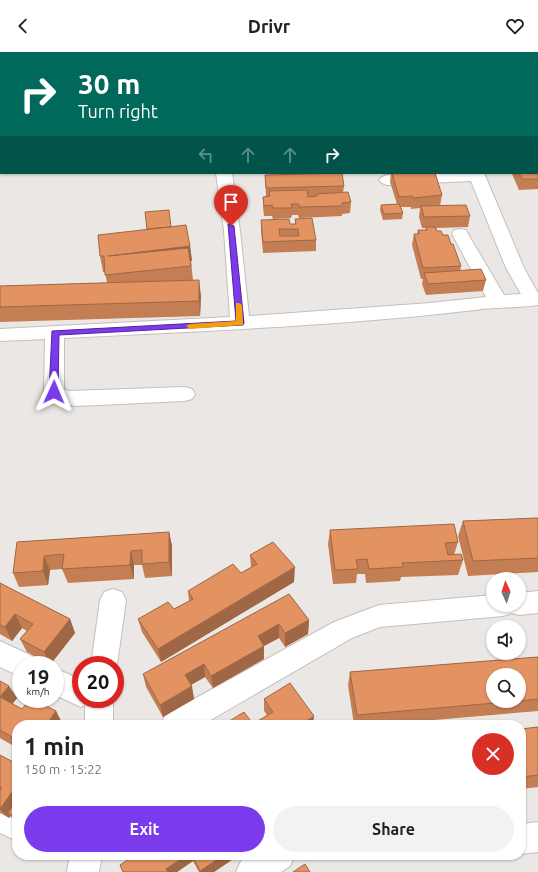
<!DOCTYPE html>
<html lang="en">
<head>
<meta charset="utf-8">
<style>
  :root { --surface:#fff; --page:#f2f2f2; --text:#202124; --muted:#757577; --accent:#7c3aed }
  body { margin:0; font-family:Ubuntu,sans-serif; background:var(--page); color:var(--text); height:100vh; display:flex; flex-direction:column; font-size:15px; white-space:nowrap }
  * { box-sizing:border-box; margin:0 }
  p { font-size:13px; color:var(--muted) }
  .icon { flex:none; width:22px; height:22px; fill:none; stroke:currentColor; stroke-width:2; stroke-linecap:round; stroke-linejoin:round }
  .map { position:relative; flex:1; overflow:hidden }
  .panel { position:absolute; left:12px; top:668px; width:514px; height:140px; display:flex; flex-direction:column; background:var(--surface); border-radius:16px; box-shadow:0 1px 3px #0004 }
  .panel>* { flex:none }
  .guide { position:absolute; left:0px; top:0px; width:538px; height:122px; box-shadow:0 1px 3px #0004; background:#00695c; color:#fff; overflow:hidden }
  .needle { width:26px; rotate:357deg }
  .buttons { position:absolute; left:486px; top:520px; display:grid; gap:8px }
  .buttons a { display:grid; place-items:center; width:40px; height:40px; border-radius:50%; background:var(--surface); box-shadow:0 1px 3px #0004; font-size:20px }
  .speed { position:absolute; left:12px; top:604px; display:flex; gap:8px; font-size:20px; font-weight:700; text-align:center }
  .speed>* { display:grid; place-content:center; width:52px; height:52px; border-radius:50%; background:var(--surface); box-shadow:0 1px 3px #0004; line-height:1 }
  .speed small { font-size:10px; font-weight:400 }
  .speed .limit { border:6px solid #d22; background:#fff; color:#111 }
  .pin { position:absolute; display:grid; place-items:center; width:34px; height:34px; color:#fff; margin:-41px -17px; border-radius:50% 50% 50% 0; rotate:-45deg; box-shadow:0 0 4px #0007 }
  .pin .icon { rotate:45deg }
  .me { position:absolute; width:44px; margin:-22px; rotate:1deg; stroke-linejoin:round; filter:drop-shadow(0 0 3px #0008) }
  .turn { display:flex; align-items:center; gap:14px; height:84px; padding:0 12px; font-size:18px }
  .turn .icon { width:52px; height:52px; stroke-width:2.5 }
  .turn b { display:block; font-size:28px; line-height:34px }
  .lanes { display:flex; align-items:center; height:38px; padding:0 12px; background:#0003; justify-content:center; gap:20px; direction:ltr }
  .lanes .off { opacity:.35 }
  .round { display:grid; place-items:center; flex:none; width:42px; height:42px; border-radius:21px; background:var(--page) }
  .headline { display:flex; align-items:center; justify-content:space-between; height:68px; padding:0 12px }
  h1 { font-size:24px; font-weight:700; line-height:30px }
  .button { display:flex; gap:8px; margin-top:auto; padding:8px 12px }
  .button a { flex:1; height:46px; border-radius:24px; background:var(--accent); color:#fff; font-size:16px; font-weight:700; line-height:46px; text-align:center }
  .button a+a { background:var(--page); color:var(--text) }
  header { display:flex; justify-content:space-between; align-items:center; height:52px; padding:0 12px; background:var(--surface); font-size:18px; font-weight:700 }
  .map>svg:first-child { display:block }
</style>
</head>
<body>
<header><svg class="icon" aria-label="back" viewBox="0 0 24 24"><path d="M15 5l-7 7 7 7"/></svg>Drivr<svg class="icon" aria-label="heart" viewBox="0 0 24 24"><path d="M12 20l-8-8c-3-5 5-10 8-4 3-6 11-1 8 4z"/></svg></header>
<div class="map">
<svg width="538" height="820" viewBox="0 0 538 820">
  <rect width="100%" height="100%" fill="#ebe7e4"/>
  <g fill="none" stroke-linecap="round" stroke-linejoin="round">
    <g stroke="#c4bfbd" stroke-width="2">
      <path id="minor" d="M38,0H50V1H38Z
        M203,0H216V1H203Z
        M417,0H430V1H417Z
        M537,56H538V64H537Z
        M216,121H232L240,179L249,264L430,251L486,245L452,182L454,178L460,177L466,178L468,182L504,243L521,242L506,216L471,129L387,133L382,131L379,128L382,125L387,123L484,121L524,216L538,241V253C518,256 496,255 475,258C339,274 201,279 64,286V337L68,339L185,335L192,337L195,342L192,347L185,349L76,354L57,351L47,345L44,340L45,287L0,289V277L230,265L224,179Z
        M113,537L122,540L126,548L117,613L115,618V613H91L100,548L104,540Z
        M538,539V561L519,563L512,561L503,564L380,575L352,586L202,673H161L165,663L334,570L379,553L493,543V553H519V541Z
        M0,589L32,604L36,613H21V625L0,615Z
        M55,616L81,628V647H113V673H85V653L81,655L55,643Z
        M0,750L17,758V789L0,781Z
        M538,770V800L521,802V772Z
        M70,803H102L99,820H67Z
        M250,803H295L290,814L281,820H236L241,809Z"/>
    </g>
    <use href="#minor" fill="#fff" fill-rule="evenodd"/>
  </g>
  <path fill="#c37e54" d="M0,0L1,1V37H0Z
    M250,0H322V1H250Z
    M449,0H473L449,1Z
    M524,0H538V19L537,18V1H524Z
    M537,19L538,21V48H537Z
    M537,97H538V137L519,138L512,122V121H537Z
    M391,121H435L442,143L440,154L470,164L468,175L436,176L437,179L443,183L451,192L461,214L460,219L486,228L483,239L426,243L422,232L423,227H421L412,193L414,182H417L418,178H425L426,176H422L419,165L420,156L411,157V155H401L403,161L402,167L383,168L380,158L381,153L397,152L390,130Z
    M265,123L344,134L343,141L351,150L350,161L342,162V164L299,166L298,163H292L291,166L273,167L272,164H264L263,155V145L266,144Z
    M295,167L316,188V199L263,201L261,179V168L290,172H295Z
    M171,175L190,194L192,209H191L193,228L201,244L200,264L0,270V234L107,231L105,220H103L100,204Z
    M538,466V520L468,524L458,484L463,469Z
    M330,478L458,490L454,503L463,508L458,523L401,525L400,529L366,531L365,522H357L356,531L333,532L328,492Z
    M169,480L172,494V524L145,526L142,513H134V527L68,531L62,517L50,518L48,533L19,535L13,521L17,490Z
    M250,503L294,530L161,610L142,580L138,567L174,557L189,549L188,539L241,521L251,515Z
    M0,531L70,567L75,581L50,613L27,600L20,587L27,579L22,576L12,589L0,582Z
    M289,542L309,568L308,582L285,595L279,586L264,594V607L213,636L205,625L191,633L194,647L163,665L146,635L143,622Z
    M538,605V659L376,673H354L348,633L350,620Z
    M0,629L17,646L12,652L22,657L56,659L62,671L17,673V696L0,686Z
    M264,647L313,673L253,672L267,663L264,659Z
    M538,675V735L521,737V677Z
    M0,703L17,712V772L16,771L10,764L9,766L0,761Z
    M135,803H239L214,820H199L193,809L177,820H123Z"/>
  <path fill="#9f6745" d="M190,194L192,209L111,220L108,204Z
    M199,228L201,244L200,264L199,249Z
    M169,480L172,494V524L169,510Z
    M131,499L134,513V527L130,513Z
    M44,504L50,518L48,533L43,519Z
    M295,515L294,530L161,610L158,597Z
    M15,562L22,576L12,589L5,575Z
    M70,567L75,581L50,613L44,600Z
    M309,568L308,582L285,595V581Z
    M279,572V586L264,594V607L213,636L211,624L258,584Z
    M204,612L205,625L187,635L185,623Z
    M9,634L17,646L8,658L0,645Z
    M192,634L194,647L163,665L160,653Z
    M56,659L62,671L61,673H46Z
    M314,664L313,673H300Z
    M12,740L17,746V754L8,761L10,764L9,766L0,757Z
    M187,803H191L193,809L177,820H167L166,817Z
    M224,803H239L214,820H201L200,819Z"/>
  <path fill="#e39362" stroke="#9f6745" fill-rule="evenodd" d="M0,0H6V1H1V10H0Z
    M67,0H98V1H66Z
    M115,0H147V1H115Z
    M162,0H183V1H162Z
    M279,0H319V1H279Z
    M333,0H347V1H333Z
    M352,0H387L388,1H352Z
    M530,0H538V3H537V1H531Z
    M0,16H1V26H0Z
    M537,19L538,21V38H537Z
    M537,97H538V109H537Z
    M537,111H538V127H522L519,121H537Z
    M342,121L344,134L266,136L265,123Z
    M392,121H435L442,143L413,146L412,144L399,145Z
    M307,138L308,145L317,144V142L348,140L351,150L342,151V154L299,155V152H291L292,156H273L272,153L264,154L263,145L270,144L269,139Z
    M399,152L403,161L384,162L381,153Z
    M466,153L470,164L424,165L421,154Z
    M169,158L171,175L147,177L145,160Z
    M312,166L316,188L263,190L261,168L289,167L290,172H296L295,167ZM279,177H298L299,184H280Z
    M186,173L190,194L108,204L188,196L191,214L105,223L104,204H100L98,183Z
    M426,175H435L437,179H441L443,183H448L451,192H453L461,214L423,216L414,182H419L418,178H427Z
    M481,217L486,228L428,232L424,221Z
    M199,228V249L0,255V234Z
    M538,466V506L473,509L463,469Z
    M454,472L458,490L445,491L448,503L461,502L463,508L402,511L403,515L369,517L367,507L356,508L358,517L335,518L330,478Z
    M169,480V510L142,512V498L131,499L130,513L62,517L64,502L44,504L43,519L13,521L17,490Z
    M273,490L295,515L158,597L138,567L168,550L174,557L193,547L188,539L233,512L241,521L257,512L250,503Z
    M0,531L70,567L44,600L20,587L33,572L15,562L5,575L0,573Z
    M289,542L309,568L285,581L279,572L258,584L264,594L211,624L204,612L185,623L192,634L160,653L143,622Z
    M538,605V647L519,649V623H493V649H518L357,663L350,620Z
    M0,629L9,634L0,645L22,657L30,647H33L56,659L46,673H17V688L0,678Z
    M290,631L314,664L300,673H223L244,660L253,672L273,660L264,647Z
    M538,675V723L521,725V677Z
    M0,703L17,712V742L12,740L0,757V739L2,736L0,735Z
    M17,747V766L8,761Z
    M135,803H187L166,817L168,820H123L120,813Z
    M192,803H224L200,819Z
    M305,812L310,820H293Z"/>
  <path fill="#7c3aed" stroke="#51269a" d="M228,172L234,174L244,271L243,273L59,283L58,340L54,343L51,342L49,340L52,279L236,269Z"/>
  <path fill="#f59e0b" d="M236,251H239L242,253L243,273L190,277L186,274L190,272L236,269Z"/>
</svg>
<div class="buttons">
<a><svg class="needle" viewBox="-14 -14 28 28"><path d="M0-13l5 13h-10z" fill="#e53935"/><path d="M0 13l5-13h-10z" fill="#757577"/></svg></a>
<a><svg class="icon" aria-label="sound" viewBox="0 0 24 24"><path d="M4 9h4l5-4v14l-5-4H4zM17 9q2 3 0 6"/></svg></a>
<a><svg class="icon" aria-label="search" viewBox="0 0 24 24"><circle cx="10" cy="10" r="6"/><path d="M15 15l6 6"/></svg></a>
</div>
<div class="speed"><div>19<small>km/h</small></div><div class="limit">20</div></div>
<div class="pin" style="left:231px;top:174px;background:#d93025"><svg class="icon" aria-label="arrive" viewBox="0 0 24 24"><path d="M6 21V4h12l-3 4 3 4H6"/></svg></div>
<svg class="me" style="left:54px;top:340px" viewBox="-20 -20 40 40"><path d="M0-17L14 15 0 8-14 15z" fill="#7c3aed" stroke="#fff" stroke-width="4"/></svg>
<div class="guide">
<div class="turn"><svg class="icon" aria-label="right" viewBox="0 0 24 24"><path d="M7 20v-9h11M14 6l5 5-5 5"/></svg><div><b>30 m</b>Turn right</div></div>
<div class="lanes"><svg class="icon off" aria-label="left" viewBox="0 0 24 24"><path d="M17 20v-9H6M10 6l-5 5 5 5"/></svg><svg class="icon off" aria-label="ahead" viewBox="0 0 24 24"><path d="M12 20V5M6 11l6-6 6 6"/></svg><svg class="icon off" aria-label="ahead" viewBox="0 0 24 24"><path d="M12 20V5M6 11l6-6 6 6"/></svg><svg class="icon" aria-label="right" viewBox="0 0 24 24"><path d="M7 20v-9h11M14 6l5 5-5 5"/></svg></div>
</div>
<section class="panel">
<div class="headline"><div><h1>1 min</h1><p>150 m · 15:22</p></div><a class="round" style="background:#d93025;color:#fff"><svg class="icon" aria-label="close" viewBox="0 0 24 24"><path d="M6 6l12 12M18 6L6 18"/></svg></a></div>
<div class="button"><a>Exit</a><a>Share</a></div>
</section>
</div>
</body>
</html>
